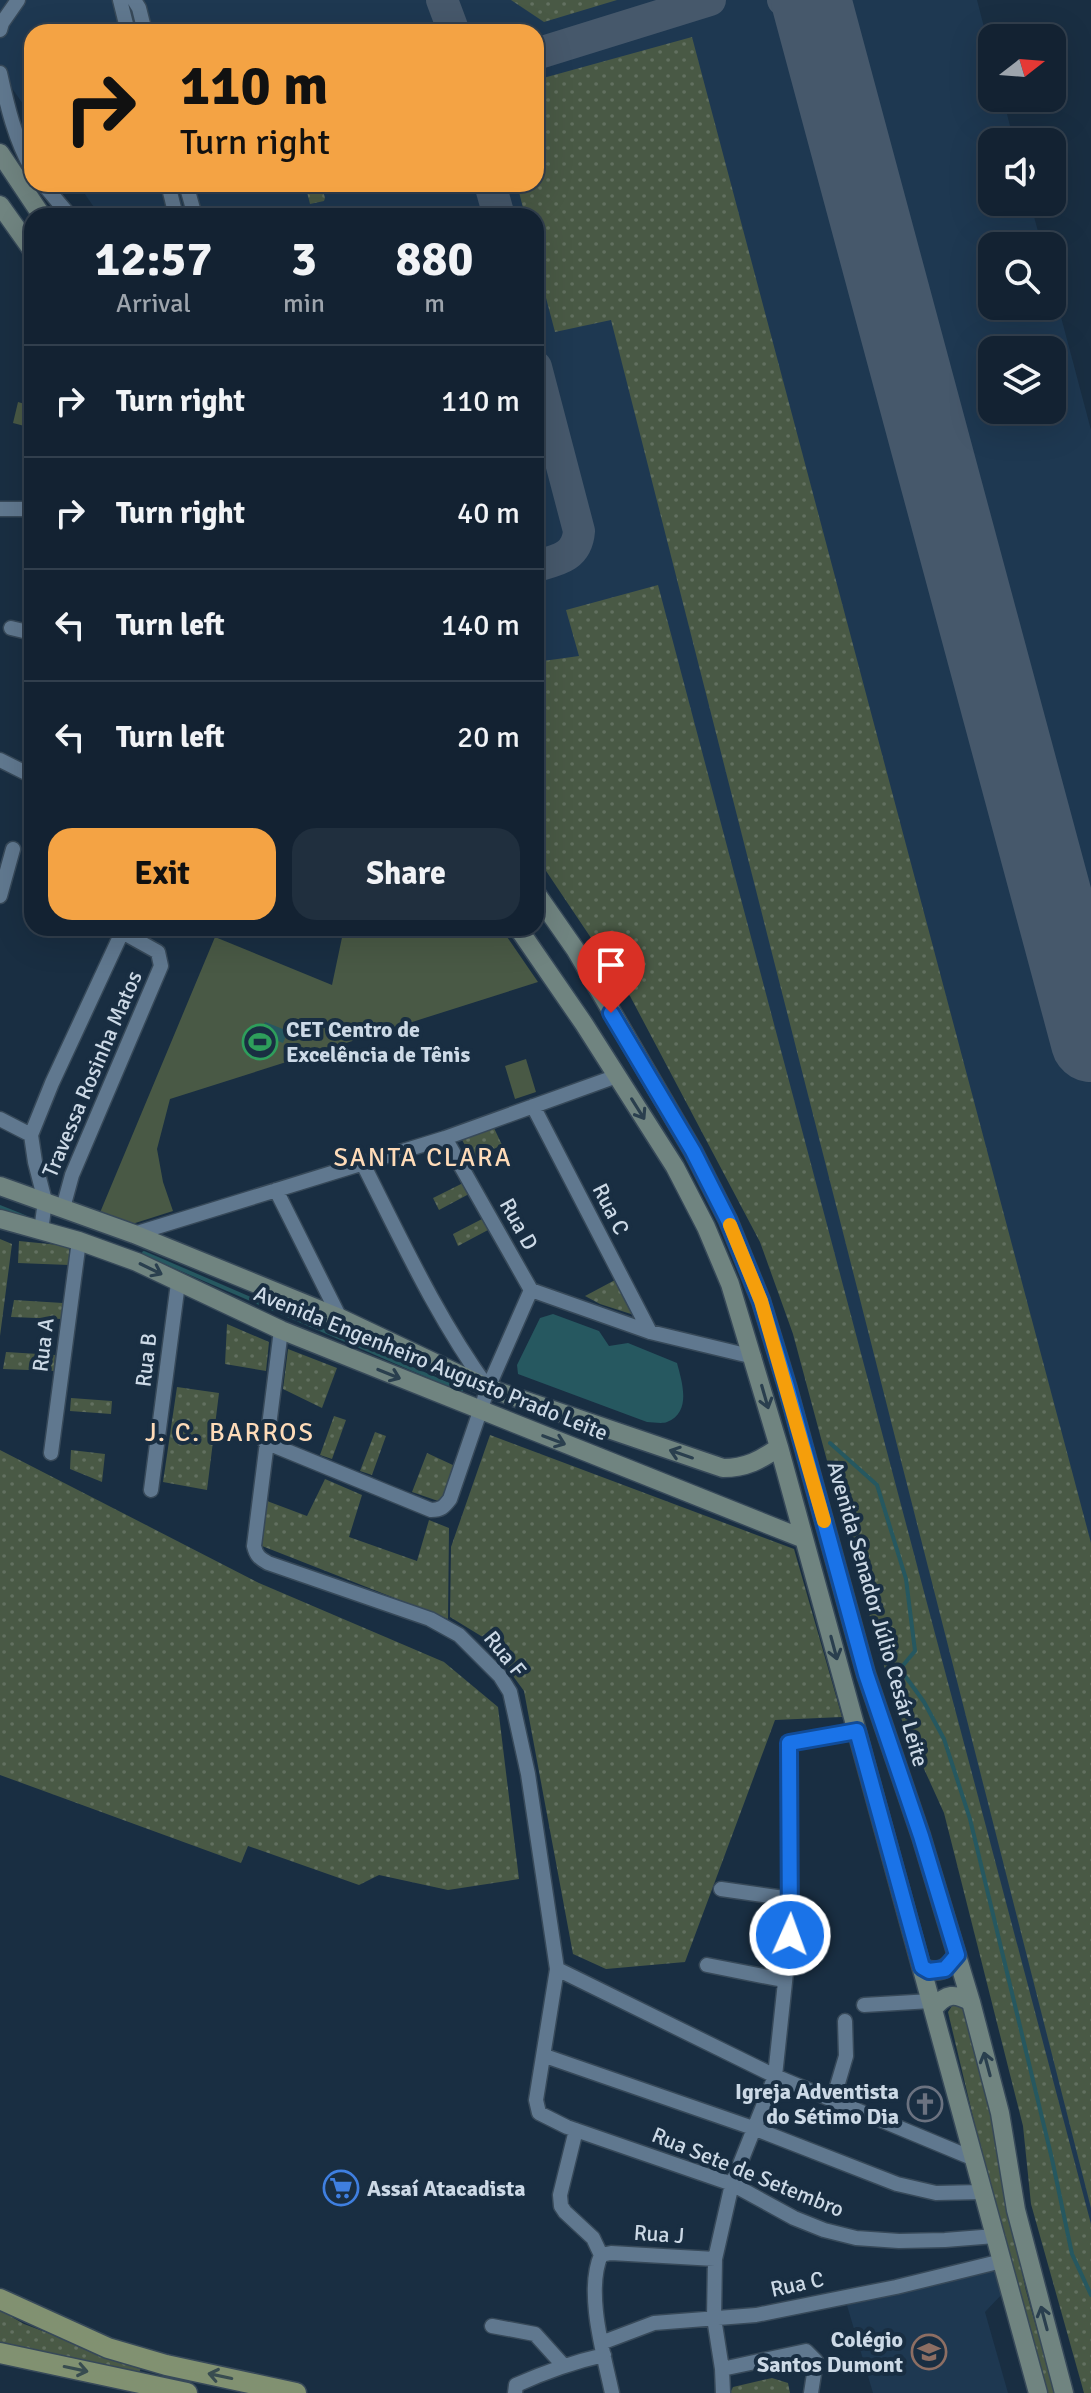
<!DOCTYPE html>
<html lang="en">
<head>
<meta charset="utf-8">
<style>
  :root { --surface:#132232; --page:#202f3e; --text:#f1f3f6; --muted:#9da4ac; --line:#323f4d; --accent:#f4a344 }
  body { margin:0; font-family:Signika,sans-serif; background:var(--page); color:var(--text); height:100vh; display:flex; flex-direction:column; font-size:30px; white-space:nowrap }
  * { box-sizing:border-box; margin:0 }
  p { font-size:26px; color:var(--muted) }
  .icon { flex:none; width:44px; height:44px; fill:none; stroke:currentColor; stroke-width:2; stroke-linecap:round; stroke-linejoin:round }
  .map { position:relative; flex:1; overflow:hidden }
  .sheet { position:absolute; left:24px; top:208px; width:520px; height:728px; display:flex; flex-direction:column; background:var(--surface); border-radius:24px; box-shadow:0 8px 32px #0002,0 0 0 2px var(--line) }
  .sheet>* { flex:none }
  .banner { position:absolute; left:24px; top:24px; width:520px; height:168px; border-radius:24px; box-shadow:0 8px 32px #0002,0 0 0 2px var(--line); background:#f4a344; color:#111; overflow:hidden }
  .needle { width:52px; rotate:73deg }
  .tools { position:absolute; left:978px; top:24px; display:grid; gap:16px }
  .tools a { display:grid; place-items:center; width:88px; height:88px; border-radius:16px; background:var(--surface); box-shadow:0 8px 32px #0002,0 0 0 2px var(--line); font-size:40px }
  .pin { position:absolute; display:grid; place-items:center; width:68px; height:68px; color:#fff; margin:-82px -34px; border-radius:50% 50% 50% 0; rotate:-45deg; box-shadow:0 0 8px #0007 }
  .pin .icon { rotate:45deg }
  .me { position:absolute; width:88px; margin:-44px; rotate:2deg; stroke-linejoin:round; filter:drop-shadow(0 0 6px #0008) }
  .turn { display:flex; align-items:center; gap:28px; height:168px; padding:0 24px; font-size:36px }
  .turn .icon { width:104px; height:104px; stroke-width:2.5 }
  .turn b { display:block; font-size:56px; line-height:68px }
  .eta { display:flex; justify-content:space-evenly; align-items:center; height:136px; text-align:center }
  .eta b { font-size:48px; font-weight:700; line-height:56px }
  .cta { display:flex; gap:16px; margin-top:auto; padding:16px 24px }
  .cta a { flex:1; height:92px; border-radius:24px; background:var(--accent); color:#111; font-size:32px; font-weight:700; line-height:92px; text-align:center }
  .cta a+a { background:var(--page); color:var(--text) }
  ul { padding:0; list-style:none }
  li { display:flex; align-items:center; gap:24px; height:112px; padding:0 24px; border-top:2px solid var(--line) }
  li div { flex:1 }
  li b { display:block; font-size:30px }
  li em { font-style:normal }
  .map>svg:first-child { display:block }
</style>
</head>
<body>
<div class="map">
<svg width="1091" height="2393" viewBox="0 0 1091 2393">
  <defs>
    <pattern id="grass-dots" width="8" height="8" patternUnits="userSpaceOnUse" patternTransform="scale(2)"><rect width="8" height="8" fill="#495945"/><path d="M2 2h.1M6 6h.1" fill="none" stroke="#627060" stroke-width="1.8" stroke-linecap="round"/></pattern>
  </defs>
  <rect width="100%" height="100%" fill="#192e42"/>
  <path fill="#1e3851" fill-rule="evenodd" d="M0,0H977L992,58V98H1003L1014,142H992V202H1030L1042,246H992V306H1052V283L1091,430V2343L656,700L536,679V216H100L78,184H536V32H32V117L0,71ZM992,350H1052V410H992Z
    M994,2259L1005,2291L985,2312L1008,2393H873L846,2302Z"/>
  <path fill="url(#grass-dots)" d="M511,0H617L544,22Z
    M692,37L1091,1543V2208L611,320L555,332L536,260V216H525L517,184H536V80Z
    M305,184H321L325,198L324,201L310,204Z
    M658,585L1091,2224V2393H1084L1031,2204L1023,2126L944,1813L896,1707L855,1565L793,1334L760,1242L630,996L536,856V662L579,656L566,610Z
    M494,1128L502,1145L473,1159L462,1140Z
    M463,1183L469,1194L439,1210L433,1198Z
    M482,1219L488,1230L458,1246L453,1234Z
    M0,1239L12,1244L0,1336Z
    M19,1241L69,1246V1265L18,1263Z
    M615,1280L634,1315L600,1304L585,1296Z
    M14,1300L63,1303L62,1319L11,1317Z
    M227,1324L269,1342L266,1371L225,1364Z
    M288,1349L337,1368L322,1408L283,1389Z
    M6,1352L55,1355L54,1371L3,1369Z
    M177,1387L219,1393L207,1490L163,1482Z
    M71,1398L112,1401L111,1414L70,1411Z
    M334,1416L346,1420L332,1459L320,1455Z
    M375,1432L386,1436L372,1475L360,1471Z
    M490,1435L794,1549L842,1717L775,1720L685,1962L606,1969L573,1954L524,1691L486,1639L450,1617L451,1547Z
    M0,1450L259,1583L444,1662L498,1707L519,1879L448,1890L379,1875L359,1885L248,1846L241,1863L0,1775Z
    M71,1450L105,1454L102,1482L70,1469Z
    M427,1453L455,1466L441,1502L412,1492Z
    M325,1479L362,1495L349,1537L417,1561L429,1520L449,1528L448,1619L262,1546L267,1501L307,1516Z
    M958,2005L967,2010L999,2130L1008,2204L1026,2291L1055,2393H1044L1014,2289L948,2012L952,2006Z
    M0,2310L24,2324L141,2368L138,2375L0,2346Z
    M772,2378L788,2383L790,2393H730L733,2387Z"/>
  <path fill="#495945" d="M18,402L32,406V428L13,423Z
    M344,928H501L538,982L170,1099L157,1149L163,1182L173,1211L129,1225L99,1215L215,937L332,985Z
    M526,1059L536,1092L515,1099L505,1066Z"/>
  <path fill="#265860" d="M265,1022L288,1031L283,1043L260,1034Z
    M553,1314L599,1331L609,1346L628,1343L677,1363C682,1382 692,1412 667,1422C662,1424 653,1422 647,1422L518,1374L517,1365L540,1318Z"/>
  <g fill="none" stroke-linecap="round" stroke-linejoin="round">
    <path stroke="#265860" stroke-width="4" d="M0,1207L25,1217
      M144,1253L461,1390
      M830,1443L877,1485L906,1579L915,1651L900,1669L924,1702L944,1739L970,1819L1052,2159L1072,2254L1091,2295"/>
    <path stroke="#46586b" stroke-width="32" d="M442,0L454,32
      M783,0C803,13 813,31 824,52
      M536,54L710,0
      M490,184L499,216
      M536,367L579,531C577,557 558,560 536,566"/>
    <path stroke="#46586b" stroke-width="80" d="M811,0L1091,1042"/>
    <g stroke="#374959" stroke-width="17">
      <path id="street" d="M120,0L128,32
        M134,0L139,8L145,32
        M0,30L2,23L18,0
        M0,73C7,105 15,140 32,169
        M43,184L70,216
        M168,184L176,216
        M186,184L195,216
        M0,509H32
        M11,628L32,633
        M0,760L32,776
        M0,896L13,849
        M533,1106L650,1332
        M0,1119L31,1135
        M445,1138L531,1290
        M362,1162C401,1239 437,1318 488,1388
        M276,1190L340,1318
        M63,1208L72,1175L161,966L158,952L122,932
        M41,1231L45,1201L35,1162L31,1135L52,1083L124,928
        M134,1234L445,1138L617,1076
        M531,1290L650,1332L754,1357
        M281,1330L254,1546C256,1555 259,1558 268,1563L430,1619L459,1635L500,1676L510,1692L528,1774L557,1969L536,2100L539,2113L567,2127L732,2184L794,2218L824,2230L856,2238L899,2241L945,2240L995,2236
        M265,1442L431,1510C441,1510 444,1507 450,1499L488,1388L531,1290
        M51,1453L79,1241
        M151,1490L178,1283
        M721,1889L791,1899
        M707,1965L783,1980
        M557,1969L775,2076L972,2158
        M864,2005L931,2001
        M545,2056L753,2128L897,2184L936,2193L982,2192
        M833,2100L846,2056L845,2021
        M576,2130L560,2195L561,2206L565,2212L593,2238L601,2255C585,2292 604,2355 612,2393
        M601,2255L611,2253L715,2259
        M492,2326L535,2334L563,2365
        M601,2343L654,2323L756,2315L896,2287L1002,2261
        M722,2369L714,2318L715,2259L732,2184L775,2076L790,1935L789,1743L857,1731
        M515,2393L516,2385C545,2372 573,2362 604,2355
        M723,2393L722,2369L806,2351L816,2361L811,2393"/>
    </g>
    <g stroke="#374959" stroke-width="21">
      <path id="secondary" d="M0,153L42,216
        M0,205L32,250
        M536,893L575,949L693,1151L728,1220L761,1301L787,1386L866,1674L921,1836L971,2002L1000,2113L1016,2210L1064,2393
        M518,928L584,1024L675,1167L706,1227L730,1284L779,1447L1038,2393
        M0,1186L134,1234L340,1318L488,1388L723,1468C746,1468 761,1460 779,1447
        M0,1219L79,1241L137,1262L281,1330L804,1539
        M922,1967C937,1975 948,1970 957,1955
        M934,2008C946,1993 955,1993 971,2002"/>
    </g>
    <g stroke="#374959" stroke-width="23">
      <path id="primary" d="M0,2299L108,2348L166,2365L296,2393
        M0,2353L187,2393"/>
    </g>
    <use href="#street" stroke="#60788f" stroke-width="14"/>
    <use href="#secondary" stroke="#708480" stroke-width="18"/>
    <use href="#primary" stroke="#819171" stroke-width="20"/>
  </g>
  <defs><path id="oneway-shaft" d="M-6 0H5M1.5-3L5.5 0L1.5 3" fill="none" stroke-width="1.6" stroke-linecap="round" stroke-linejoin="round" transform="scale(2)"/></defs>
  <g stroke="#2a3f4e">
    <use href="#oneway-shaft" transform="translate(638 1109) rotate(58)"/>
    <use href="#oneway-shaft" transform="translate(151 1269) rotate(26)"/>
    <use href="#oneway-shaft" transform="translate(389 1374) rotate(22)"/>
    <use href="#oneway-shaft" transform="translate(765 1397) rotate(74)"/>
    <use href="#oneway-shaft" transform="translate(554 1440) rotate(21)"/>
    <use href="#oneway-shaft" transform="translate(681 1454) rotate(-161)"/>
    <use href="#oneway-shaft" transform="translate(834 1648) rotate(75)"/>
    <use href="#oneway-shaft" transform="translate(987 2064) rotate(-105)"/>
    <use href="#oneway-shaft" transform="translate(1044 2318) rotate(-105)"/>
  </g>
  <g stroke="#384c50">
    <use href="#oneway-shaft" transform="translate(76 2369) rotate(12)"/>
    <use href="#oneway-shaft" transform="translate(220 2376) rotate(-168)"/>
  </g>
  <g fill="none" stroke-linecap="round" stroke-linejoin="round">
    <g stroke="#114b97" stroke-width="20">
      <path id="route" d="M611,1013L693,1151L728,1220L761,1301L787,1386L866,1674L921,1836L957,1955L945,1969L929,1971L922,1967L857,1731L789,1743L790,1935"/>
    </g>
    <use href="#route" stroke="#1a73e8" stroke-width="14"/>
    <path stroke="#f59e0b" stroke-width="14" d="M730,1225L761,1301L824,1521"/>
  </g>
  <defs>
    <g id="stadium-ring" transform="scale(1.8)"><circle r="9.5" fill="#192e42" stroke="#2e9e5b" stroke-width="1.5"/><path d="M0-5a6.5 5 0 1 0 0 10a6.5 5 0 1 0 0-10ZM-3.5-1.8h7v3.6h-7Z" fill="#2e9e5b"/></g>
    <g id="church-ring" transform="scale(1.8)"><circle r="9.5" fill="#192e42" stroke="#6b7280" stroke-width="1.5"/><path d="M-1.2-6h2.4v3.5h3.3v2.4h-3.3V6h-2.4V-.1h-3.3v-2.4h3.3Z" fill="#6b7280"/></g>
    <g id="supermarket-ring" transform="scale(1.8)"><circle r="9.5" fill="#192e42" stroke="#3f7fe0" stroke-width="1.5"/><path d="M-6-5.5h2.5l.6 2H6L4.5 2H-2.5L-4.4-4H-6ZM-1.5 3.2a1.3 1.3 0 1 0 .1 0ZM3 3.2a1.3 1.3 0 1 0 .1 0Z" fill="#3f7fe0"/></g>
    <g id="school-ring" transform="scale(1.8)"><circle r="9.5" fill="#192e42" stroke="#8d6e63" stroke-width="1.5"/><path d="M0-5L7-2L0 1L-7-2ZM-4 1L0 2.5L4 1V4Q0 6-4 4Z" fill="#8d6e63"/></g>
  </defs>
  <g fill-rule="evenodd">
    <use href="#stadium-ring" x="260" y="1042"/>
    <use href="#church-ring" x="925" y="2104"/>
    <use href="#supermarket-ring" x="341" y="2188"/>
    <use href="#school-ring" x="929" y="2352"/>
  </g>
  <g text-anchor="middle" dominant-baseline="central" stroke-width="8" stroke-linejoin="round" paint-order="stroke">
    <g font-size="22" font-weight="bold" fill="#ccd9e6" stroke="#192e42" text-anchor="start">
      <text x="286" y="1029">CET Centro de<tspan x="286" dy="25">Excelência de Tênis</tspan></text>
      <text x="899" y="2091" text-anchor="end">Igreja Adventista<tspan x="899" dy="25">do Sétimo Dia</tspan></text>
      <text x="367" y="2188">Assaí Atacadista</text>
      <text x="903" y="2339" text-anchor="end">Colégio<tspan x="903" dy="25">Santos Dumont</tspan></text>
    </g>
    <g font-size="22" fill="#ccd9e6" stroke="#192e42">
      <text transform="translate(92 1074) rotate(-67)">Travessa Rosinha Matos</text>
      <text transform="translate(611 1209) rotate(63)">Rua C</text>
      <text transform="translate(519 1224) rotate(61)">Rua D</text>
      <text transform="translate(43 1345) rotate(-83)">Rua A</text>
      <text transform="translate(146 1360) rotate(-83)">Rua B</text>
      <text transform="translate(431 1363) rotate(22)">Avenida Engenheiro Augusto Prado Leite</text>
      <text transform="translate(878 1614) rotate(74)">Avenida Senador Júlio Cesár Leite</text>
      <text transform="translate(505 1654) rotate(51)">Rua F</text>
      <text transform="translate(748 2172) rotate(22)">Rua Sete de Setembro</text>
      <text transform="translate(659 2234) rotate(4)">Rua J</text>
      <text transform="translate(797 2284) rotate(-12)">Rua C</text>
    </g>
    <g font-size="26" letter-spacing="2" fill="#fedbb8" stroke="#192e42">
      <text x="423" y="1158">SANTA CLARA</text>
      <text x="230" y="1433">J. C. BARROS</text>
    </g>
  </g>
</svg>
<div class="tools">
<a><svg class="needle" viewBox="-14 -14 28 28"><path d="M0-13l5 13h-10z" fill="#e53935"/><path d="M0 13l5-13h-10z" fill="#9da4ac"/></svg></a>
<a><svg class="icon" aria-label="sound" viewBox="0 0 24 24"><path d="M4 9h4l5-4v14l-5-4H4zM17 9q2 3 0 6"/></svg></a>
<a><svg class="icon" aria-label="search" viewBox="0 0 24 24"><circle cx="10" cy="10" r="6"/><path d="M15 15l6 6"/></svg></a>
<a><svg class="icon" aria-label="layers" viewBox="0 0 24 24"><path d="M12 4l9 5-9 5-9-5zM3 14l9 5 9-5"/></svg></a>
</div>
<div class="pin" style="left:611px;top:1013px;background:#d93025"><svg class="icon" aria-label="arrive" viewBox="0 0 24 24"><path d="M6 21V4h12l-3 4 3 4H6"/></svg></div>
<svg class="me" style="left:790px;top:1935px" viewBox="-20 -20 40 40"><circle r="17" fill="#1a73e8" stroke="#fff" stroke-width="3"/><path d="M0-11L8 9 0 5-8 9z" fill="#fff"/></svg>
<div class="banner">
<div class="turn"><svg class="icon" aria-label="right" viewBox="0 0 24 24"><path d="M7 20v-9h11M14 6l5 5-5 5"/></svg><div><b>110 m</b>Turn right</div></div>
</div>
<section class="sheet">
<div class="eta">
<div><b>12:57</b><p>Arrival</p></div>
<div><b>3</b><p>min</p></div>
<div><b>880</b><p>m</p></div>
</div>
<ul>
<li><svg class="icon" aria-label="right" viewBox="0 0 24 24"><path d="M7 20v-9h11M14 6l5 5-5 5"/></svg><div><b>Turn right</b></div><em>110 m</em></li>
<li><svg class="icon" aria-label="right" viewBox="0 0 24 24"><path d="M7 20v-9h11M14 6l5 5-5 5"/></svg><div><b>Turn right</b></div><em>40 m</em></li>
<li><svg class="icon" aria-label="left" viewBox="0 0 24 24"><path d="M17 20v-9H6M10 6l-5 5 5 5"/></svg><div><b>Turn left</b></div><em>140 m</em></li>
<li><svg class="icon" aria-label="left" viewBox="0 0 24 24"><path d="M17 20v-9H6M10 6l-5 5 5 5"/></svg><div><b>Turn left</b></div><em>20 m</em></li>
</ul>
<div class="cta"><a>Exit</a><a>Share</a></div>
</section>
</div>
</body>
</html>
